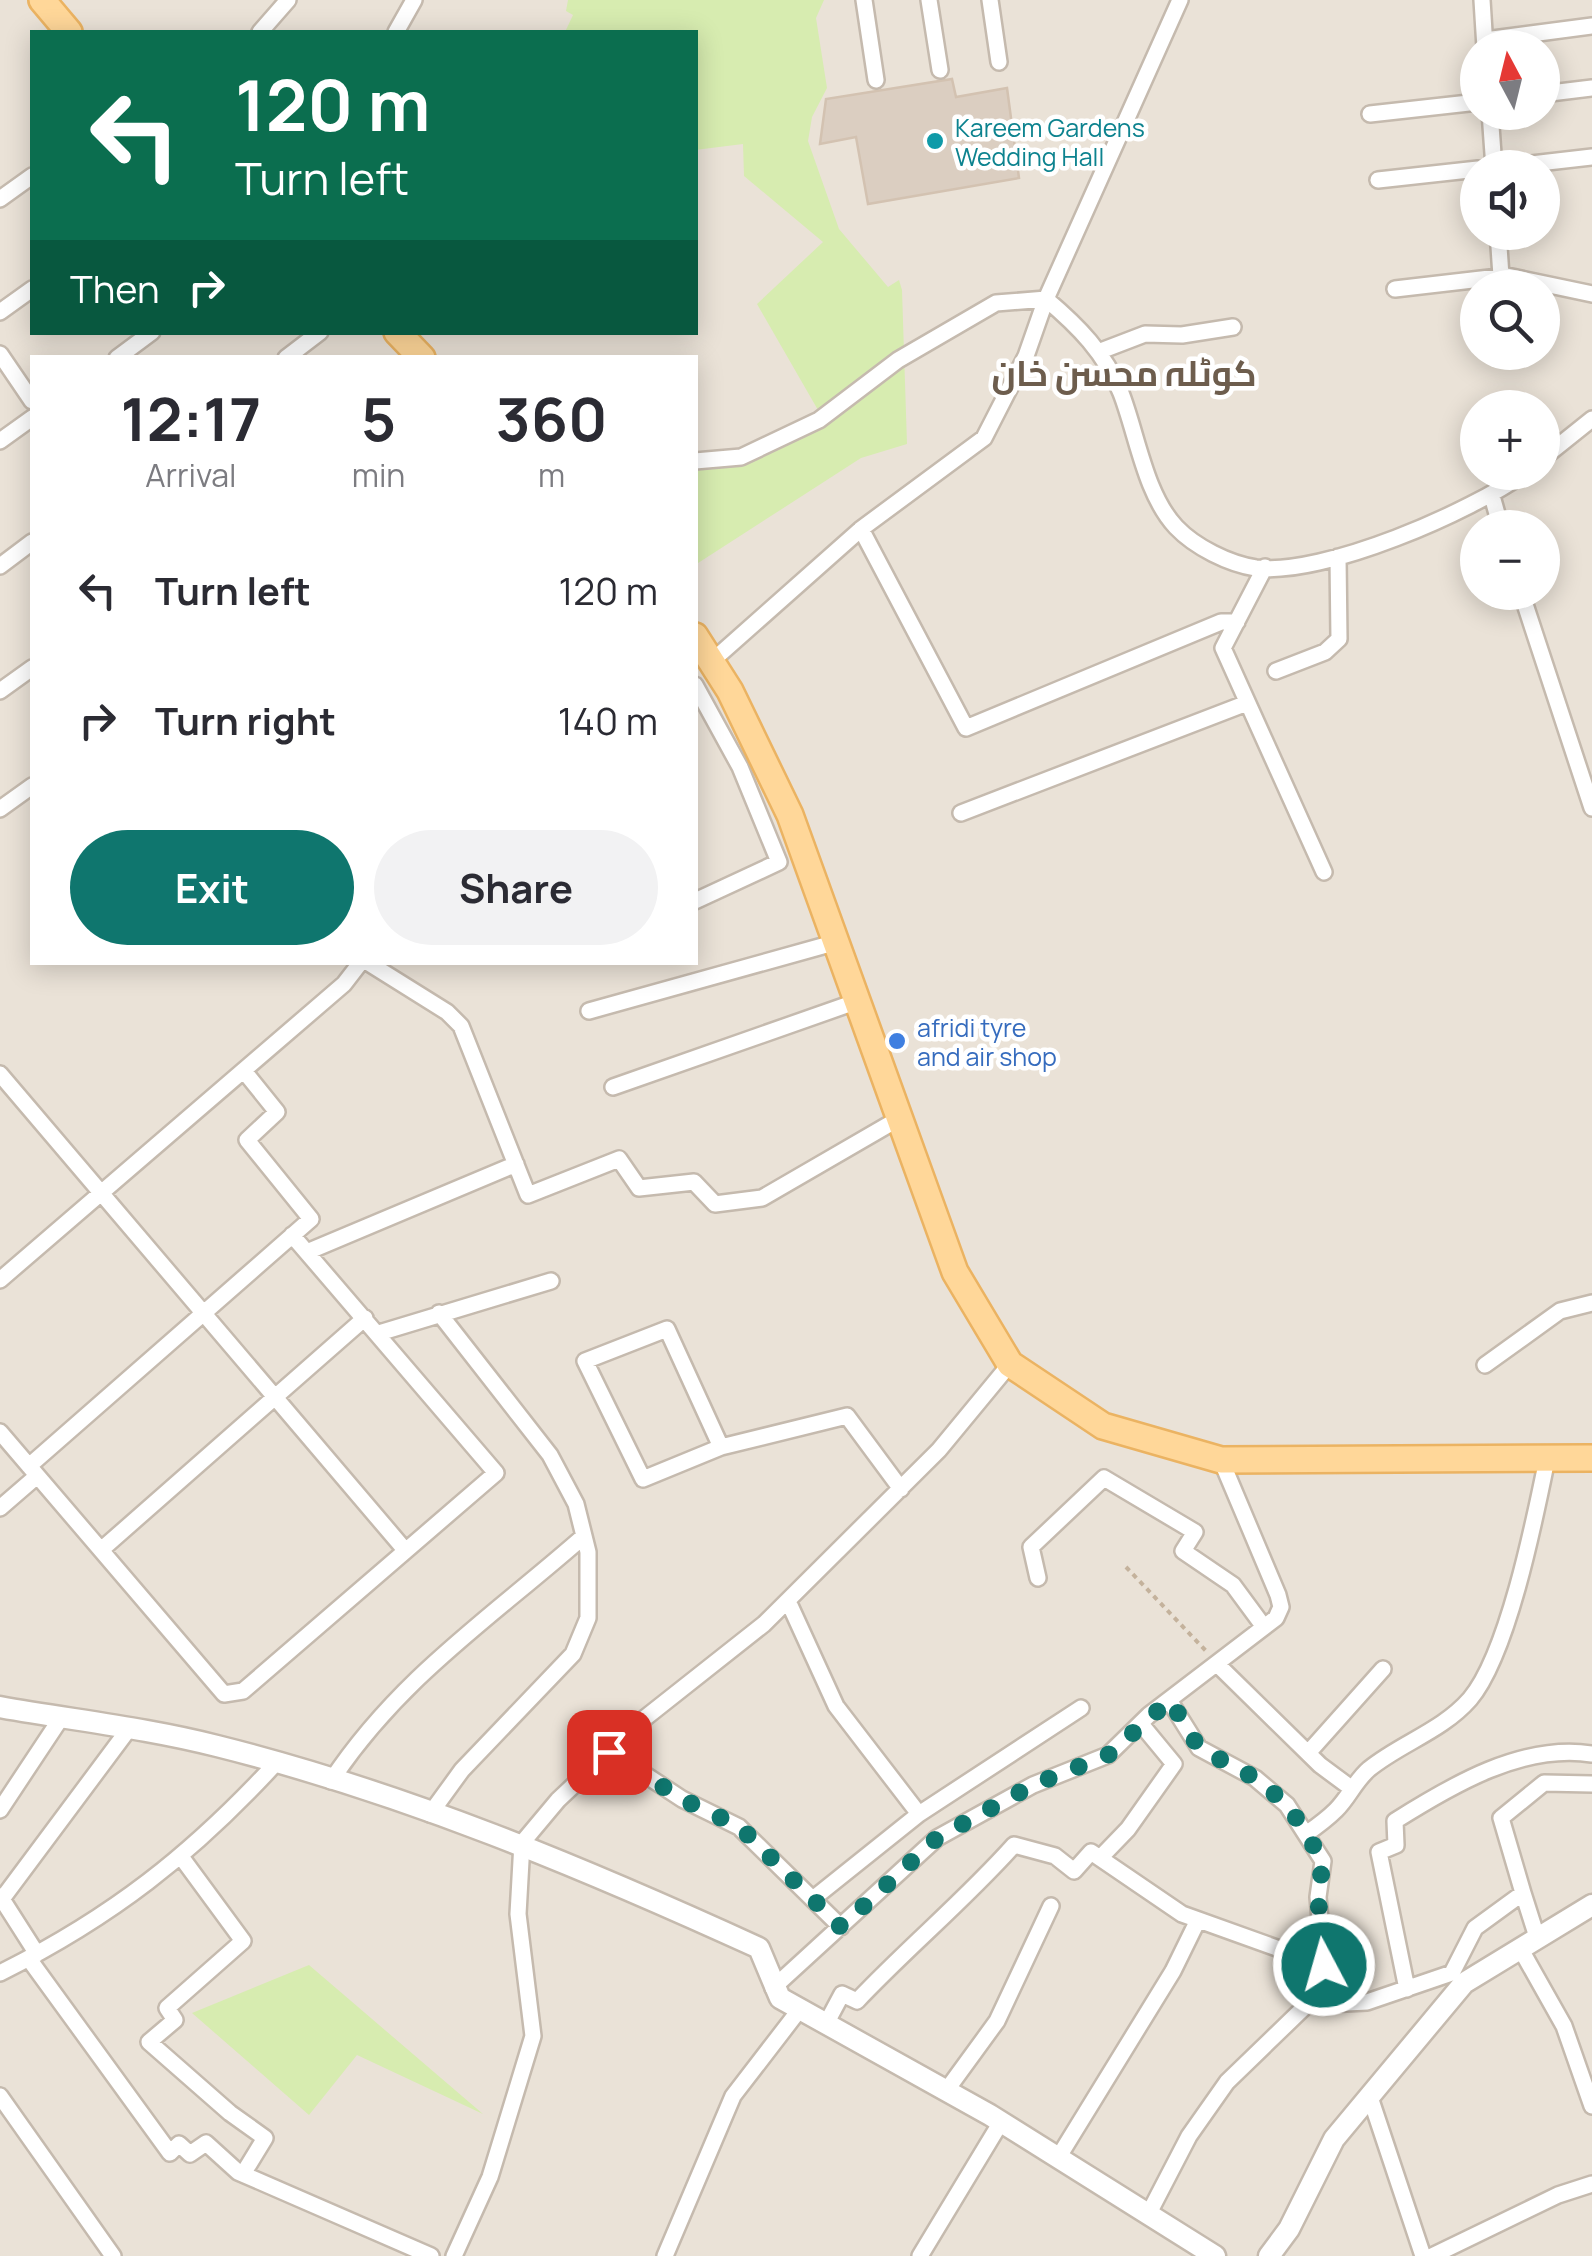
<!DOCTYPE html>
<html lang="en">
<head>
<meta charset="utf-8">
<style>
  :root { --surface:#fff; --page:#f2f2f3; --text:#2b2b33; --muted:#7c7c81; --accent:#0f766e }
  body { margin:0; font-family:Manrope,Cairo,sans-serif; background:var(--page); color:var(--text); height:100vh; display:flex; flex-direction:column; font-size:38px; white-space:nowrap }
  * { box-sizing:border-box; margin:0 }
  p { font-size:32px; color:var(--muted) }
  .icon { flex:none; width:55px; height:55px; fill:none; stroke:currentColor; stroke-width:2; stroke-linecap:round; stroke-linejoin:round }
  .map { position:relative; flex:1; overflow:hidden }
  .panel { position:absolute; left:30px; top:355px; width:668px; height:610px; display:flex; flex-direction:column; background:var(--surface); border-radius:0px; box-shadow:0 5px 25px #0003 }
  .panel>* { flex:none }
  .hud { position:absolute; left:30px; top:30px; width:668px; height:305px; border-radius:0px; box-shadow:0 5px 25px #0003; background:#0b6e4f; color:#fff; overflow:hidden }
  .needle { width:65px; rotate:353deg }
  .tools { position:absolute; left:1460px; top:30px; display:grid; gap:20px }
  .tools a { display:grid; place-items:center; width:100px; height:100px; border-radius:50%; background:var(--surface); box-shadow:0 5px 25px #0003; font-size:50px }
  .pin { position:absolute; display:grid; place-items:center; width:85px; height:85px; color:#fff; margin:-42px; border-radius:20px; box-shadow:0 5px 15px #0006 }
  .me { position:absolute; width:110px; margin:-55px; rotate:354deg; stroke-linejoin:round; filter:drop-shadow(0 0 8px #0008) }
  .turn { display:flex; align-items:center; gap:35px; height:210px; padding:0 40px; font-size:45px }
  .turn .icon { width:130px; height:130px; stroke-width:2.5 }
  .turn b { display:block; font-size:70px; line-height:85px }
  .then { display:flex; align-items:center; height:95px; padding:0 40px; background:#0003; gap:20px; font-size:38px }
  .eta { display:flex; justify-content:space-evenly; align-items:center; height:170px; text-align:center }
  .eta b { font-size:60px; font-weight:700; line-height:70px }
  .cta { display:flex; gap:20px; margin-top:auto; padding:20px 40px }
  .cta a { flex:1; height:115px; border-radius:60px; background:var(--accent); color:#fff; font-size:40px; font-weight:700; line-height:115px; text-align:center }
  .cta a+a { background:var(--page); color:var(--text) }
  ul { padding:0; list-style:none }
  li { display:flex; align-items:center; gap:30px; height:130px; padding:0 40px }
  li div { flex:1 }
  li b { display:block; font-size:38px }
  li em { font-style:normal }
  .map>svg:first-child { display:block }
</style>
</head>
<body>
<div class="map">
<svg width="1592" height="2256" viewBox="0 0 1592 2256">
  <rect width="100%" height="100%" fill="#f5f1e9"/>
  <path fill="#eae2d7" fill-rule="evenodd" d="M0,0H1592V2256H0ZM32,32H695V332H32ZM1478,48H1542V112H1478ZM1478,168H1542V232H1478ZM1478,288H1542V352H1478ZM32,358H695V962H32ZM1478,408H1542V472H1478ZM1478,528H1542V592H1478Z"/>
  <path fill="#d7ecb0" d="M568,0H824L816,18L827,88L812,117L808,141L839,229L888,287L899,280L902,290L907,444L861,458L695,565V461L741,457L822,417L757,304L823,242L744,176L743,144L695,150V32H565L573,15L566,11Z
    M309,1965L483,2114L357,2055L309,2115L192,2013Z"/>
  <path fill="#dbcec1" stroke="#d3c2b1" stroke-width="2.5" d="M952,79L956,97L1007,88L1019,178L868,204L856,137L820,144L826,99Z"/>
  <g fill="none" stroke-linecap="round" stroke-linejoin="round">
    <g stroke="#c5baae" stroke-width="20">
      <path id="minor" d="M864,0L876,80
        M929,0L940,70
        M990,0L999,62
        M1482,0L1485,48
        M260,32L288,0
        M396,32L414,0
        M1485,40L1592,26
        M1542,94L1592,88
        M1490,112L1494,168
        M1370,114L1478,102
        M1496,168L1592,157
        M1378,180L1478,169
        M0,199L32,176
        M1498,232L1501,276
        M1395,289L1507,276L1592,294
        M0,312L32,289
        M1098,352L1145,334L1182,335L1233,327
        M0,354L32,401
        M117,358L152,332
        M286,358L320,332
        M0,441L32,418
        M1542,459L1592,419
        M695,461L741,457L819,420L898,360L996,303L1046,299C1078,326 1105,353 1121,393C1137,434 1145,494 1176,527C1195,547 1229,564 1256,568C1324,576 1471,512 1526,472
        M1492,496L1501,528
        M861,529L966,728L1221,622H1237
        M0,566L32,542
        M1265,567L1223,648L1324,872
        M1521,592L1592,808
        M711,662L861,529L984,438L1026,356L1046,299L1180,0
        M1276,671L1325,652L1339,639L1338,557
        M695,685L740,767L779,862L695,901
        M0,691L32,668
        M0,809L32,786
        M961,813L1247,703
        M367,962L447,1012L461,1026L528,1195L619,1159L639,1188L694,1182L715,1204L762,1198L900,1118
        M589,1011L837,942
        M0,1074L405,1550
        M613,1087L858,1001
        M307,1252L516,1164
        M0,1280L344,984L361,962
        M379,1333L551,1281
        M1485,1365L1560,1311L1592,1303
        M0,1432L224,1694L243,1691L496,1473L292,1235
        M721,1447L643,1479L585,1361L667,1329L721,1447L847,1416L901,1489
        M29,1466L311,1219L247,1140L277,1112L244,1071
        M0,1508L37,1476
        M101,1550L365,1318
        M1038,1578L1031,1547L1104,1478L1195,1532L1183,1551L1233,1585L1264,1627
        M788,1601L836,1706L919,1814L1081,1708
        M1217,1664L1320,1765L1351,1788
        M1169,1700L1199,1748L1255,1778L1287,1805L1323,1861L1318,1897L1324,1965
        M609,1751L682,1799L739,1827L841,1927
        M1308,1753L1383,1669
        M331,1781C400,1677 492,1617 584,1536
        M0,1810L61,1718
        M430,1814L462,1770L573,1654L588,1618V1552L576,1504L550,1455L439,1313
        M1306,1834C1316,1827 1327,1819 1336,1810C1349,1797 1355,1781 1369,1769C1401,1743 1442,1731 1470,1699C1508,1654 1535,1518 1547,1459
        M182,1858L243,1941L167,2008L175,2020L149,2042L230,2113L265,2138L243,2174
        M1100,1858L1128,1829L1174,1764L1141,1724
        M1523,1893L1501,1818L1544,1783L1592,1784
        M0,1896L37,1954
        M814,1898L919,1814
        M2,1899L128,1730
        M1520,1948L1564,2026L1592,2106
        M29,1959L170,2153L179,2144L190,2154L206,2143L238,2172L431,2256
        M0,1973C112,1917 191,1855 276,1763
        M773,1988L937,1838L1033,1785L1108,1755L1149,1715L1276,1618L1281,1607L1278,1595L1221,1460
        M1407,1989L1379,1852L1396,1845L1395,1821C1452,1785 1523,1743 1592,1754
        M1306,2005L1367,2002L1452,1973L1475,1928L1523,1893L1537,1937
        M826,2024L842,1994L857,2001C908,1947 965,1900 1014,1845L1055,1856L1074,1871L1091,1852L1182,1914L1324,1965L1319,1993L1227,2082L1189,2136L1148,2215
        M946,2091L997,2021L1051,1906
        M1369,2094L1423,2256
        M0,2096L113,2256
        M1058,2158L1173,1971L1198,1920
        M454,2256L490,2177L533,2036L518,1914L522,1843L558,1800L645,1718L764,1624L939,1450L1010,1364
        M665,2256L733,2096L800,2009
        M920,2256L1001,2122
        M1432,2256L1558,2195L1592,2184"/>
    </g>
    <g stroke="#c5baae" stroke-width="25">
      <path id="tertiary" d="M0,1707C72,1720 147,1728 217,1746C405,1793 584,1868 759,1948L780,1998L990,2115L1215,2256
        M1269,2256L1289,2229L1334,2139L1464,1983L1592,1905"/>
    </g>
    <g stroke="#ebb362" stroke-width="30">
      <path id="primary" d="M42,0L69,32
        M397,332L422,358
        M695,636L730,691L790,815L955,1272L1010,1364L1103,1426L1221,1460L1592,1458"/>
    </g>
    <path stroke="#c4b29c" stroke-width="4" stroke-dasharray="5 5" stroke-linecap="butt" d="M1126,1567L1207,1652"/>
    <use href="#minor" stroke="#fff" stroke-width="15"/>
    <use href="#tertiary" stroke="#fff" stroke-width="20"/>
    <use href="#primary" stroke="#ffd799" stroke-width="25"/>
  </g>
  <g fill="none" stroke-linecap="round" stroke-linejoin="round">
    <path stroke="#0f766e" stroke-width="18" stroke-dasharray="0 32.4" d="M609,1752L682,1799L740,1827L841,1927L937,1838L1033,1785L1108,1755L1170,1700L1199,1748L1255,1778L1288,1805L1323,1861L1318,1897L1324,1965"/>
  </g>
  <circle fill="#0f9aa8" stroke="#fff" stroke-width="4" cx="935" cy="141" r="10"/>
  <circle fill="#3f7fe0" stroke="#fff" stroke-width="4" cx="897" cy="1041" r="10"/>
  <g text-anchor="middle" dominant-baseline="central" stroke-width="9" stroke-linejoin="round" paint-order="stroke">
    <g font-size="25" fill="#0d838f" stroke="#fff" text-anchor="start">
      <text x="955" y="127">Kareem Gardens<tspan x="955" dy="29">Wedding Hall</tspan></text>
    </g>
    <g font-size="25" fill="#366cbe" stroke="#fff" text-anchor="start">
      <text x="917" y="1027">afridi tyre<tspan x="917" dy="29">and air shop</tspan></text>
    </g>
    <g font-size="35" font-weight="bold" fill="#6d5d4d" stroke="#fff">
      <text x="1124" y="373">کوٹلہ محسن خان</text>
    </g>
  </g>
</svg>
<div class="tools">
<a><svg class="needle" viewBox="-14 -14 28 28"><path d="M0-13l5 13h-10z" fill="#e53935"/><path d="M0 13l5-13h-10z" fill="#7c7c81"/></svg></a>
<a><svg class="icon" aria-label="sound" viewBox="0 0 24 24"><path d="M4 9h4l5-4v14l-5-4H4zM17 9q2 3 0 6"/></svg></a>
<a><svg class="icon" aria-label="search" viewBox="0 0 24 24"><circle cx="10" cy="10" r="6"/><path d="M15 15l6 6"/></svg></a>
<a>+</a>
<a>−</a>
</div>
<div class="pin" style="left:609px;top:1752px;background:#d93025"><svg class="icon" aria-label="arrive" viewBox="0 0 24 24"><path d="M6 21V4h12l-3 4 3 4H6"/></svg></div>
<svg class="me" style="left:1324px;top:1965px" viewBox="-20 -20 40 40"><circle r="17" fill="#0f766e" stroke="#fff" stroke-width="3"/><path d="M0-11L8 9 0 5-8 9z" fill="#fff"/></svg>
<div class="hud">
<div class="turn"><svg class="icon" aria-label="left" viewBox="0 0 24 24"><path d="M17 20v-9H6M10 6l-5 5 5 5"/></svg><div><b>120 m</b>Turn left</div></div>
<div class="then">Then<svg class="icon" aria-label="right" viewBox="0 0 24 24"><path d="M7 20v-9h11M14 6l5 5-5 5"/></svg></div>
</div>
<section class="panel">
<div class="eta">
<div><b>12:17</b><p>Arrival</p></div>
<div><b>5</b><p>min</p></div>
<div><b>360</b><p>m</p></div>
</div>
<ul>
<li><svg class="icon" aria-label="left" viewBox="0 0 24 24"><path d="M17 20v-9H6M10 6l-5 5 5 5"/></svg><div><b>Turn left</b></div><em>120 m</em></li>
<li><svg class="icon" aria-label="right" viewBox="0 0 24 24"><path d="M7 20v-9h11M14 6l5 5-5 5"/></svg><div><b>Turn right</b></div><em>140 m</em></li>
</ul>
<div class="cta"><a>Exit</a><a>Share</a></div>
</section>
</div>
</body>
</html>
